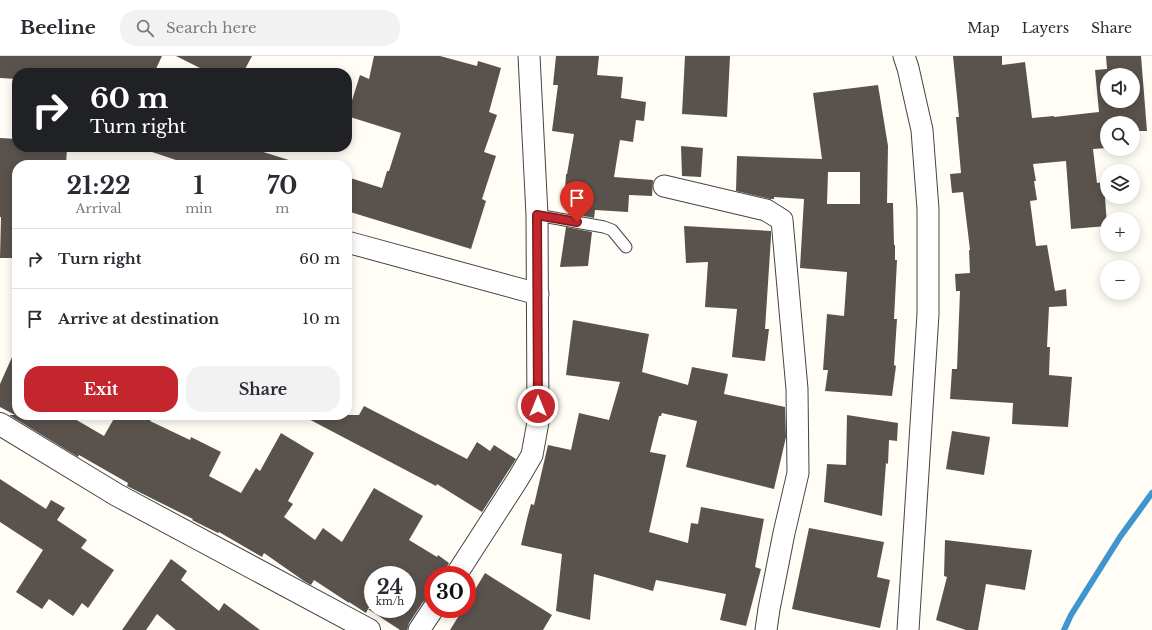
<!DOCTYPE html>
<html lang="en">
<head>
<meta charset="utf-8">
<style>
  :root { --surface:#fff; --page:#f2f2f3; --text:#2b2b33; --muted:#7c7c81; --line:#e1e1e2; --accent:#c4262e }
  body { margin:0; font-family:"Libre Baskerville",serif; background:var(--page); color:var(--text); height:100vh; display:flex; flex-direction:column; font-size:15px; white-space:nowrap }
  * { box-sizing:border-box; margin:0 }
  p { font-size:13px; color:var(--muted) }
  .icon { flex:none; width:22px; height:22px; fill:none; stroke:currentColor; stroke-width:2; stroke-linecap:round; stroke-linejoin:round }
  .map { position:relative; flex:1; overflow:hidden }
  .side { position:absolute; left:12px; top:104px; width:340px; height:260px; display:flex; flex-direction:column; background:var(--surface); border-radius:16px; box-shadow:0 2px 10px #0003 }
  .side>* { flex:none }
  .hud { position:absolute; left:12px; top:12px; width:340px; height:84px; border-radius:16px; box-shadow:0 2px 10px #0003; background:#202124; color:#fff; overflow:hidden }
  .fabs { position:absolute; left:1100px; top:12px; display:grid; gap:8px }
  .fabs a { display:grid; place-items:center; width:40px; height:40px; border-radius:50%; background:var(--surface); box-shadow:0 2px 10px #0003; font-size:20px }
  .speed { position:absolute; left:364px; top:510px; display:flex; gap:8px; font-size:20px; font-weight:700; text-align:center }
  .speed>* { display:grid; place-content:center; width:52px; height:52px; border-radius:50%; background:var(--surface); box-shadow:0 2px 10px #0003; line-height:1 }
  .speed small { font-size:10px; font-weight:400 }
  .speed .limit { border:6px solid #d22; background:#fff; color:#111 }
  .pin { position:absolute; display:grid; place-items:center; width:34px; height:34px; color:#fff; margin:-41px -17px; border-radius:50% 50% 50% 0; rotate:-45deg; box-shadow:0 0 4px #0007 }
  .pin .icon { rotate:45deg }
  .me { position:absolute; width:44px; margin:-22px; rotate:0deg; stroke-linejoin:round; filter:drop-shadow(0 0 3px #0008) }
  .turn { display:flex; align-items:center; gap:14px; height:84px; padding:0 12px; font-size:18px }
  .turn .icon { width:52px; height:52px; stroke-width:2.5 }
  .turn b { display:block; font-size:28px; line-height:34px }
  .eta { display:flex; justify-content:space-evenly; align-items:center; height:68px; text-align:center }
  .eta b { font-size:24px; font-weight:700; line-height:28px }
  .cta { display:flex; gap:8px; margin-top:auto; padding:8px 12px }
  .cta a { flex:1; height:46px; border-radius:16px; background:var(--accent); color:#fff; font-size:16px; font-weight:700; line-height:46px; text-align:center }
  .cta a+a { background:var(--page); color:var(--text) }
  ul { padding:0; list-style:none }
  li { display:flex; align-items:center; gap:12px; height:60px; padding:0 12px; border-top:1px solid var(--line) }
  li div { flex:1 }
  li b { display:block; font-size:15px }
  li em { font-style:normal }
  header { display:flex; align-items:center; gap:24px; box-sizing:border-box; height:56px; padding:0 20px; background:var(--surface); border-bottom:1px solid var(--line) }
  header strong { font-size:19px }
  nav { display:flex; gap:22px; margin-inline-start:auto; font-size:14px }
  .search { width:280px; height:36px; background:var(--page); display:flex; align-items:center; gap:10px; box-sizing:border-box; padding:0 14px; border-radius:16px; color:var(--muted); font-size:15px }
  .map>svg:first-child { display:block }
</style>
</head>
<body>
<header>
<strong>Beeline</strong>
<div class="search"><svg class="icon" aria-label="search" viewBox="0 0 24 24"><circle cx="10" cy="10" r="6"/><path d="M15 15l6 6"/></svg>Search here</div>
<nav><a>Map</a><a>Layers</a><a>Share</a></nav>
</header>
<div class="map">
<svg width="1152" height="574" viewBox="0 0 1152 574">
  <rect width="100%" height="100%" fill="#fffdf5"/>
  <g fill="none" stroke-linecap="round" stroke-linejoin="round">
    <path stroke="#3f96cf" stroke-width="6" d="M1064,574L1071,559L1120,481L1152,437"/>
  </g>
  <path fill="#5a524d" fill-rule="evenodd" d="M0,0H162L154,17H17V23L0,22Z
    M176,0H252L243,17H210Z
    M374,0H440L477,10L478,5L501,12L489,56L497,59L484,96L496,100L482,143L486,145L471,193L347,155V121L382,132L387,115H389L401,77L347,60L360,19L369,23Z
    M556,0H599L597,19L623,21L621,42L646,46L644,65L636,64L633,86L620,84L614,121L653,124L652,140L629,139L628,156L595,154L594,162L568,157L569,152L564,151L566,118H567L574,78L552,75L558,29H553Z
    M685,0H730L727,61L682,58Z
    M953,0H1002V9L1025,6L1032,62L1054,60V61L1099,56L1095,14L1107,13L1106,0H1141L1147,75H1137V83H1133V67H1107V92L1093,93L1097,127L1104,126L1107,170L1071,173L1066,105L1033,108L1036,125H1034L1037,144L1030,145L1036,190L1047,189L1055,235L1066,233L1067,250L1049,251L1047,291H1050L1049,319L1072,321L1068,371L1012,368L1013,347L950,343L952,313H957L960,235H956L955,218L970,217L969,194H970L963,136L952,137L950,118L961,117L956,61H959ZM1107,19H1133V45H1107Z
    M878,29L888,90L887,147H893L894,189H895V204H897L894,263H897L894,309L896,310L892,340L825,335L828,314H823L827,258L844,260L847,216L800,212L804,143L774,141V143H770L736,135L737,100L822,103L813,37ZM828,116H860V148H827Z
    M0,82L17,83V91H67L66,109H17V202H0L1,161H0Z
    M681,90L703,92L701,121L682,120Z
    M146,91H258L257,94L292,105L291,109H191L146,94Z
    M684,170L771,175V181L765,273H769L765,305L732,301L737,253L705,251L708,206L686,207Z
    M566,171L592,176L588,210L560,211Z
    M573,264L649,278L642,316L688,329L692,311L728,318L724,338L785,351L786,381L774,433L686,411L697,365L662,357L661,360H659L650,396L666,399L649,476L688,487L691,467L698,468L701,451L764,463L755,511L761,513L746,570L720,564L726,538L656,524L653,535L594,518L590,564L556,555L562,498L521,489L527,463L531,448L534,449L548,389L571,394L579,357L609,364L620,326L566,319Z
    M17,290V359H68L104,380L116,359H154L150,365L190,384L191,381L221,396L209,420L241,437L256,412L260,415L281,377L314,397L288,445L293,448L284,461L315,484L323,472L342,486L374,432L423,460L409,484L437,501L438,499L449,507L446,513L444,519H433V536L429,542L423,546L409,567L407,574H400L368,553L366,557L349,546V547L314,524L311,529L304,525L264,497L262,501L219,476L218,477L192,464L193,463L127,430L128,427L79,399L78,401L9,359H15L0,351V328ZM373,519H407V553H368L373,546Z
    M364,350L467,403L477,386L490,395L494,389L516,403L482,456L437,428L436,430L301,359H359Z
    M847,359L898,367L897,385L889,384L888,408L886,407L882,460L824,446L827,408L846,409Z
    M952,375L990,381L984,419L946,413Z
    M0,423L46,453L51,444L65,452L57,464L87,484L81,492L114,514L88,552L82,547L73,560L49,543L42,553L16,536L43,494L0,466Z
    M809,472L884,486L877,521L890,524L880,572L792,553Z
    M945,484L1032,494L1025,534L986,528L978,574H966L936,564L947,521L944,520Z
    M171,503L187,515L181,524L219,555L224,547L260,574H176L157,558L146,574H122Z
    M485,517L552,559L543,574H450L463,553H467V547Z"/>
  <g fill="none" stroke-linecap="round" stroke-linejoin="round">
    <g stroke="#444" stroke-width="13">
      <path id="service" d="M537,159L604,171L612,174L626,191"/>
    </g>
    <g stroke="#444" stroke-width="23">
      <path id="minor" d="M904,0L908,12L922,74L928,153V258L908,574
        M664,130L766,154L782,164L797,333L798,417L784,477L769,553L766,574
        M347,186L538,238
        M456,519L518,423L532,399L538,366L537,159L529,0
        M419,574L433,553"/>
    </g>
    <g stroke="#444" stroke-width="24">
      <path id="tertiary" d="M0,368L117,439L369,574"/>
    </g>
    <use href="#service" stroke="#fff" stroke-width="11"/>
    <use href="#minor" stroke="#fff" stroke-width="21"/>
    <use href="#tertiary" stroke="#fff" stroke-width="22"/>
  </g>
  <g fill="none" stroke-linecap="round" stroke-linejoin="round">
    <g stroke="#7f191e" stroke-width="10">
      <path id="route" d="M538,350L537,159L577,166"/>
    </g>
    <use href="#route" stroke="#c4262e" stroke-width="7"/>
  </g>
</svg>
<div class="fabs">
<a><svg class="icon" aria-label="sound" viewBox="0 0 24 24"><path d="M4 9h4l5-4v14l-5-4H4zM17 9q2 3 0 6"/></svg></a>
<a><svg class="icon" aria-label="search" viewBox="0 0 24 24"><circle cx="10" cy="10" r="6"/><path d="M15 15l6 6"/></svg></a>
<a><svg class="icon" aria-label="layers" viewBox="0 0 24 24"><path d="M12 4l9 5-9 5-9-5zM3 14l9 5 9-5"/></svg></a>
<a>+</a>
<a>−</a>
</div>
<div class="speed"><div>24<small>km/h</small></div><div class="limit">30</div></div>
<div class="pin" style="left:577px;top:166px;background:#d93025"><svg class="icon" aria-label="arrive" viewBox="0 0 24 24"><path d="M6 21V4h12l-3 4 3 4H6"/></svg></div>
<svg class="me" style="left:538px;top:350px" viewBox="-20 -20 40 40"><circle r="17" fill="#c4262e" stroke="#fff" stroke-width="3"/><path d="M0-11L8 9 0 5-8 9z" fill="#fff"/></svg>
<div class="hud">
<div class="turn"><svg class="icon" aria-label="right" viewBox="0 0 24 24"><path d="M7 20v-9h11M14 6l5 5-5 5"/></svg><div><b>60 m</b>Turn right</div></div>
</div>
<section class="side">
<div class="eta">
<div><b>21:22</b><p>Arrival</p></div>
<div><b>1</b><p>min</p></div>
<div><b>70</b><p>m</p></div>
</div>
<ul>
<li><svg class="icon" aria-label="right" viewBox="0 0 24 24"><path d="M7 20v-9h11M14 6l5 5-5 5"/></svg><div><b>Turn right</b></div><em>60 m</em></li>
<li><svg class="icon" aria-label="arrive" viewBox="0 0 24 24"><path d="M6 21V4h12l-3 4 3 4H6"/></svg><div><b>Arrive at destination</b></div><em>10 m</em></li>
</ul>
<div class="cta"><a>Exit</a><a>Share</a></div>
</section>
</div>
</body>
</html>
